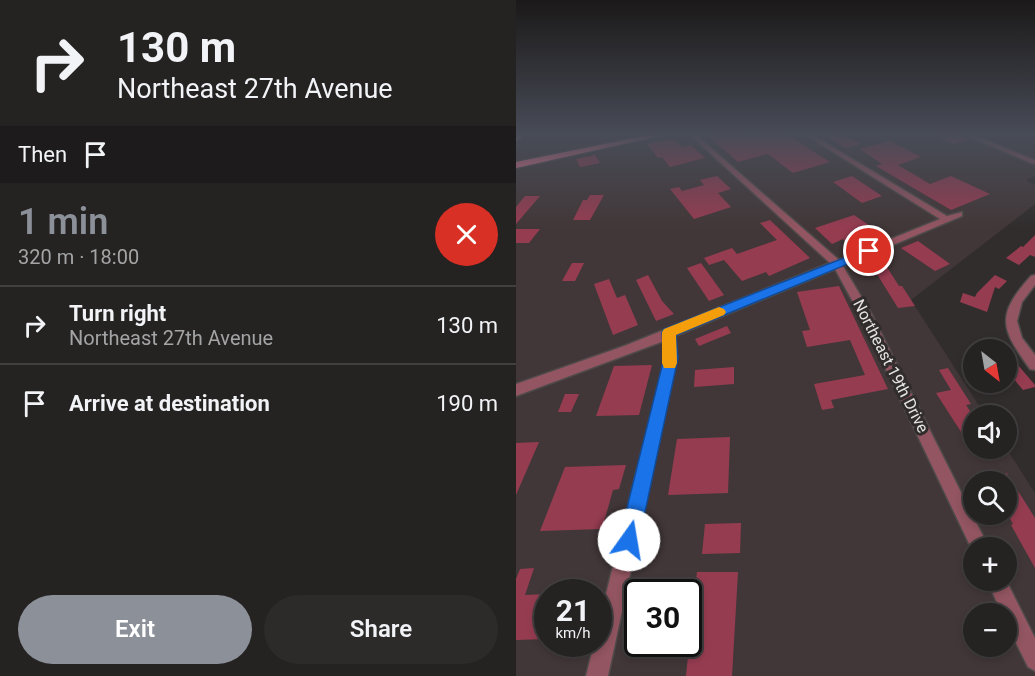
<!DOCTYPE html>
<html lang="en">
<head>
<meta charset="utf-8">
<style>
  :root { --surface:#252222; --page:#2d2a2a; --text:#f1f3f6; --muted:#a3a4a5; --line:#423f40; --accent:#8c9099 }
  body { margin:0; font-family:Roboto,sans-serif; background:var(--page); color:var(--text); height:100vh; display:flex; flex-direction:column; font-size:22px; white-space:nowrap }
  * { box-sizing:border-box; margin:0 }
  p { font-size:20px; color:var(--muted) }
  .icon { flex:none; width:33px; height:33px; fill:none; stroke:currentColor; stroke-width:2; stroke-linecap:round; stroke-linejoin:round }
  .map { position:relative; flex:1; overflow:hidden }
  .sheet { display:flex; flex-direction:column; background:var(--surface); width:516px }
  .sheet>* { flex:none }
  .hud { background:#252222; color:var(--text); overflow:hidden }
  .needle { width:39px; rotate:149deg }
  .fabs { position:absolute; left:447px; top:339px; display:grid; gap:12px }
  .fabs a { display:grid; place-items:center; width:54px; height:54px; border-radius:50%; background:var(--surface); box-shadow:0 3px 9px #0003,0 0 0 2px var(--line); font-size:30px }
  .speed { position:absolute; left:18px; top:579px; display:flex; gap:12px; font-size:30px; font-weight:700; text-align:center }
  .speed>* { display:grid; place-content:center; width:78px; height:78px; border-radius:50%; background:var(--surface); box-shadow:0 3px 9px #0003,0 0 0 2px var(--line); line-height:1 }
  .speed small { font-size:15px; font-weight:400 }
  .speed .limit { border:3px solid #111; border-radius:9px; background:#fff; color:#111 }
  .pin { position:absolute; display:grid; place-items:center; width:51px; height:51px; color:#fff; margin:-26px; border:3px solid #fff; border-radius:50%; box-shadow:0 2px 6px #0007 }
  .me { position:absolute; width:66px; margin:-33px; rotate:13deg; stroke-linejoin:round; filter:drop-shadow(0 0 4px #0008) }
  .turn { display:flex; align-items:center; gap:21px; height:126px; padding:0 18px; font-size:27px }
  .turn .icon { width:78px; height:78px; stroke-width:2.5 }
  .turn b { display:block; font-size:42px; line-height:51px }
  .then { display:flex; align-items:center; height:57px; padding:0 18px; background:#0003; gap:12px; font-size:22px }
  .round { display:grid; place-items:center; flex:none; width:63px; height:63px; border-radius:32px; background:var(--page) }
  .headline { display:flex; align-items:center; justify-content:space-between; height:102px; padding:0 18px }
  h1 { font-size:36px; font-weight:600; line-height:45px; color:var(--accent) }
  .action { display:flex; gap:12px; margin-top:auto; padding:12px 18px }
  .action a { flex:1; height:69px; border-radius:36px; background:var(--accent); color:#fff; font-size:24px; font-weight:600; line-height:69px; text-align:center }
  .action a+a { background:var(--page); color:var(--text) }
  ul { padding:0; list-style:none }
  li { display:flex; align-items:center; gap:18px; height:78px; padding:0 18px; border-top:2px solid var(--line) }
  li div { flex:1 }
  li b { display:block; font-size:22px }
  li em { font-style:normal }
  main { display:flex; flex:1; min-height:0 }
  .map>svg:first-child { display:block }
</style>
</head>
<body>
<main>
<section class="sheet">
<div class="hud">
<div class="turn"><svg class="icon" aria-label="right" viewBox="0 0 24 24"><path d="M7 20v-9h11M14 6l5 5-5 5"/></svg><div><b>130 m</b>Northeast 27th Avenue</div></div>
<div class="then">Then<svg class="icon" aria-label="arrive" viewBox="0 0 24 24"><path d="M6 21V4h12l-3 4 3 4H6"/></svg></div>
</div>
<div class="headline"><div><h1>1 min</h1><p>320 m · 18:00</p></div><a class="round" style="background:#d93025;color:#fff"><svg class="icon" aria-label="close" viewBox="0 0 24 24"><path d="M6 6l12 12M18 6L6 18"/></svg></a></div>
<ul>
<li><svg class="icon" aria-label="right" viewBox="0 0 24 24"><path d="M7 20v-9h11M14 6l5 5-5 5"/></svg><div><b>Turn right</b><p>Northeast 27th Avenue</p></div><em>130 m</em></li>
<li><svg class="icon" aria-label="arrive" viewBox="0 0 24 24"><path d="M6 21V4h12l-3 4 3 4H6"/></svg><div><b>Arrive at destination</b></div><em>190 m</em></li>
</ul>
<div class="action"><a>Exit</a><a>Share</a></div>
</section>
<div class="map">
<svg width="519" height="676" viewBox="0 0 519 676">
  <rect width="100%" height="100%" fill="#312d2d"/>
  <path fill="#423738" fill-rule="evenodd" d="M11,134H134L0,162V143Z
    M161,134H519V176L510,180L519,185V204L395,300L469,415L458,416V448H490L519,493V676H0V169ZM458,482H490V514H458ZM458,548H490V580H458ZM32,592H82V644H32ZM122,592H172V644H122ZM458,614H490V646H458Z"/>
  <path fill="#963c51" d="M190,134H231L236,137L250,134H270L314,162L277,173L252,154L222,162Z
    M306,134H326L345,144L330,148Z
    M416,134H444L452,139L438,144Z
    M158,139L166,147L175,145L189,158L154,167L146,157L142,158L131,144Z
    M374,141L405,157L382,165L414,184L435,176L474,194L435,210L360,166L366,164L344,149Z
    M79,155L84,163L64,167L60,159Z
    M201,176L215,189L202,193L215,207L178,219L154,189L163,187L166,191L188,185L184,180Z
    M336,176L366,196L346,203L317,182Z
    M74,195H88L74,220H57L67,200H71Z
    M9,196H24L0,224V207Z
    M338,215L357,228L330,242L327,239L316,244L299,228Z
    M254,220L294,258L253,276L250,272L226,281L208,260L193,265L188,258L216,248L221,254L261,240L244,223Z
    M0,229H24L13,243H0Z
    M519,235V257L514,255L503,265L490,258L505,246L507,247Z
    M402,241L434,264L419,271L385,248Z
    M367,261L383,286H386L399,306L382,308L354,263Z
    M56,263H68L59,281H46Z
    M185,263L208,295L193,301L171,268Z
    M132,275L146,301L158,314L140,321L120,280Z
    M479,275L491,281L483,289L479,287L471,312L444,302L447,293L459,297L461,293Z
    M93,279L101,298L109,295L122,325L97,335L78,284Z
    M323,286L372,389L315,400L318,408L306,410L298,384L349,375L334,340L291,347L286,331L294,330L281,292Z
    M211,326L215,333L183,346L179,339Z
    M490,351L519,385V387L507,390L490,370Z
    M136,365L123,415L80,416L98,366Z
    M218,367V384L178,387L179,370Z
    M432,368L455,404L450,405L458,417V433L447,435L420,393L435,390L423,370Z
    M49,394H63L55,412H42Z
    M214,437L212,493L152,495L161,439Z
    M23,442L0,495V443Z
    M110,465L103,489L97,490L86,529L24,531L49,467Z
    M490,472L519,518V568L495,525L497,524L490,512Z
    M225,523L224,553L186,554L189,524Z
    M18,568L9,595L32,594V639L0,640V579L4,569Z
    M181,572H222L216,676H170L173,646L172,625H175Z"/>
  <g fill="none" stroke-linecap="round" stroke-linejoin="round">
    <g stroke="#4e4a4a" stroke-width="3">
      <path id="minor" d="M173,134H179L323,260L424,219L288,134H295L431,216L446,212V216L327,266L356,315L473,548H458V554L344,315L319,269L159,336L161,358L92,676H70L78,644H82V626L149,358L148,341L0,396V384L108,346L314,263Z
        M446,134H454L519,160V164L515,163Z
        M519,275V285L506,302L501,321L506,338L519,355V370L514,369C484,328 480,315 515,276Z
        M471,580H490L519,638V671L512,667L490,623V614H486Z"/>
    </g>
    <g stroke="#4e4a4a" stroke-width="3">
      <path id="major" d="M138,134H152L0,168V162Z"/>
    </g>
    <g stroke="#4e4a4a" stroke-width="3">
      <path id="highway" d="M0,134H10L0,141Z"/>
    </g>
    <use href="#minor" fill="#925561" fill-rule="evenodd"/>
    <use href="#major" fill="#f47792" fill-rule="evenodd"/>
    <use href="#highway" fill="#f99eae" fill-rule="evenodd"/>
  </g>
  <linearGradient id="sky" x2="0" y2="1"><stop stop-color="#1b1919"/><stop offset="0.59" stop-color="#484c57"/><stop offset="1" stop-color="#484c57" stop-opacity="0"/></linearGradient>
  <rect width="519" height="228" fill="url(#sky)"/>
  <path fill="#1a73e8" stroke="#114b97" stroke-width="1.5" d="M353,248L358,251L356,254L160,335L162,358L123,540L120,547L113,550L106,547L103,540L148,358L146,332L148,329Z"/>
  <path fill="#f59e0b" d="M203,307L208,309L210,312L208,315L160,335L161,363L159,368H148L146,363V332L148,329Z"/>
  <g text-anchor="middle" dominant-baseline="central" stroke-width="6" stroke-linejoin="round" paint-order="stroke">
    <g font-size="16" fill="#e7e4e4" stroke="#312d2d">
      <text transform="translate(375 366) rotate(63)">Northeast 19th Drive</text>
    </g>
  </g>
</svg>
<div class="fabs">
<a><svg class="needle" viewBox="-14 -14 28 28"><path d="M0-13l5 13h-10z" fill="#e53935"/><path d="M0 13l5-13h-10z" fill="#a3a4a5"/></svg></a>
<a><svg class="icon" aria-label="sound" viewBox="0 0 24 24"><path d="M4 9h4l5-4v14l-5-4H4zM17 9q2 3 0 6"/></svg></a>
<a><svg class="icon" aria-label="search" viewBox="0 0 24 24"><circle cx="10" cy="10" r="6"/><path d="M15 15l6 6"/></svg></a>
<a>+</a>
<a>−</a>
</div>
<div class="speed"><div>21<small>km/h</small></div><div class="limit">30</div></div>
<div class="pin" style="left:353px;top:251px;background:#d93025"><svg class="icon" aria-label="arrive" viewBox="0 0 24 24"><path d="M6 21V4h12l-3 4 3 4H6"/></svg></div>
<svg class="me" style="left:113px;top:540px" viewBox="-20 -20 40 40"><circle r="19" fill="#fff"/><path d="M0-13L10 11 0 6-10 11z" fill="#1a73e8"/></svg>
</div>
</main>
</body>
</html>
